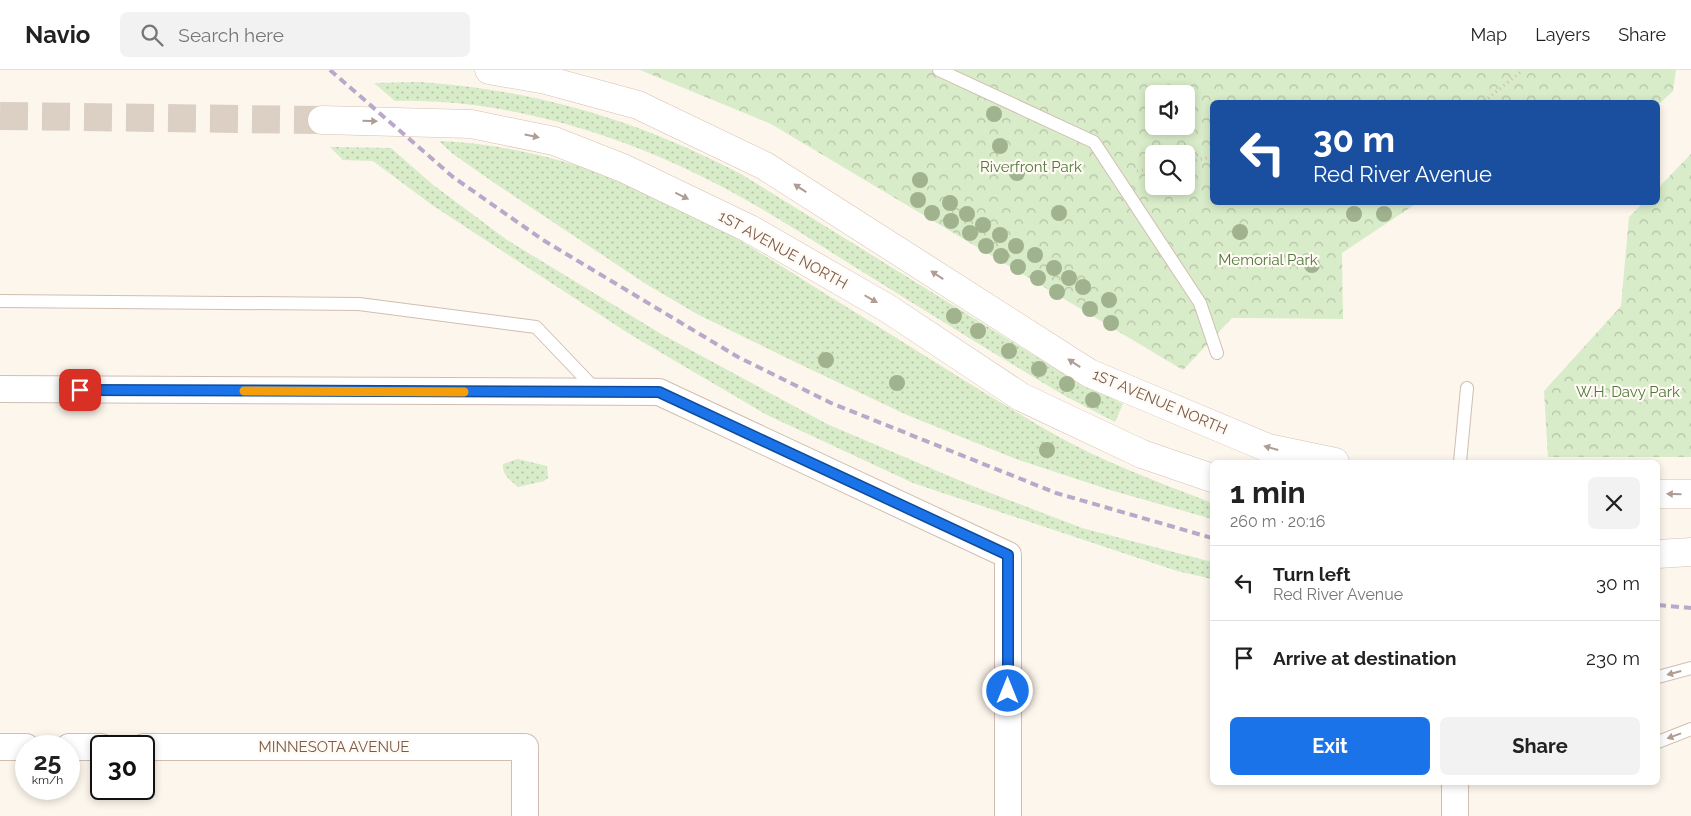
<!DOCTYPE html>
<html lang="en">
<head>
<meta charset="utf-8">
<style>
  :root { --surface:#fff; --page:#f2f2f2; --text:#222; --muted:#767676; --line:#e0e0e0; --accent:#1a73e8 }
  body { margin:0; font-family:Raleway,sans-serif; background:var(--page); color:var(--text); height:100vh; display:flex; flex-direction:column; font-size:19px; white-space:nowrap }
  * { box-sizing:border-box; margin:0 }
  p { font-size:16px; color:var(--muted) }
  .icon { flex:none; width:28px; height:28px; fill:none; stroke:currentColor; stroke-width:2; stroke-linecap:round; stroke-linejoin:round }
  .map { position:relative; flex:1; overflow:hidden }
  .sheet { position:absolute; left:1210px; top:390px; width:450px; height:325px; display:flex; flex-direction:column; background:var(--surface); border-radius:8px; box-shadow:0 2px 8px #0003 }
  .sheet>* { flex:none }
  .banner { position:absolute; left:1210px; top:30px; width:450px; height:105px; border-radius:8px; box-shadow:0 2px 8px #0003; background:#1a4fa0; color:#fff; overflow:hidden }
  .tools { position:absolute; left:1145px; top:15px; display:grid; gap:10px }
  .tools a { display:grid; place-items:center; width:50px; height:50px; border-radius:8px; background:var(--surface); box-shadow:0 2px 8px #0003; font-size:25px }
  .speed { position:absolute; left:15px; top:665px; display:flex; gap:10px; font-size:25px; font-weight:700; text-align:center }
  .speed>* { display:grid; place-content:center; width:65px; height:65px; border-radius:50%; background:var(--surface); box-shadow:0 2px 8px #0003; line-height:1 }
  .speed small { font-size:12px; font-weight:400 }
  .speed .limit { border:2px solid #111; border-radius:8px; background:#fff; color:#111 }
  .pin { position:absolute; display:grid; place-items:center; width:42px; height:42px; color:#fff; margin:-21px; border-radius:10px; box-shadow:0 2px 8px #0006 }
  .me { position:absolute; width:55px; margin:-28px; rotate:0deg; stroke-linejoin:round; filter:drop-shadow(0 0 4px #0008) }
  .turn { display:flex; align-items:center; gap:18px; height:105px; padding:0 20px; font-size:22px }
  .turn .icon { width:65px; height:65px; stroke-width:2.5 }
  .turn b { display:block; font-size:35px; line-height:42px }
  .round { display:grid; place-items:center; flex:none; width:52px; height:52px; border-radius:8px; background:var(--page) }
  .summary { display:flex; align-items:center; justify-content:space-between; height:85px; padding:0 20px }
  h1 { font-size:30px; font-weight:700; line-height:38px }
  .action { display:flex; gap:10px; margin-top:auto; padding:10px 20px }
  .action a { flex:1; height:58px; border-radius:8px; background:var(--accent); color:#fff; font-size:20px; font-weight:700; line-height:58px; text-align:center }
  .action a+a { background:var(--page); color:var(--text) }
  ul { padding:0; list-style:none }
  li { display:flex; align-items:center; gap:15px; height:75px; padding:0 20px; border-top:1px solid var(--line) }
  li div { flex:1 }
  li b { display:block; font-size:19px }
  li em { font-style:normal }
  header { display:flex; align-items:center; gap:30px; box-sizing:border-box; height:70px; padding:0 25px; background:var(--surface); border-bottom:1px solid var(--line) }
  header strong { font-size:24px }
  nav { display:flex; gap:28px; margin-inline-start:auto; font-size:18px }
  .search { width:350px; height:45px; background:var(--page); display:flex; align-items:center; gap:12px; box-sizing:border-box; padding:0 18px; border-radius:8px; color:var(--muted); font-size:19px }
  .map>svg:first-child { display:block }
</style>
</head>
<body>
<header>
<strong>Navio</strong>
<div class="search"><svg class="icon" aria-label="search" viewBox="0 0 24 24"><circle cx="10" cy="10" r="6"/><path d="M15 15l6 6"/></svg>Search here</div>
<nav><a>Map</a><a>Layers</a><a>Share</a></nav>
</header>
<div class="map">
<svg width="1691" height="746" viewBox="0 0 1691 746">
  <defs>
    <pattern id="grass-dots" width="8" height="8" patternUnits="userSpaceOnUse" patternTransform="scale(1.25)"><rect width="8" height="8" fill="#d8ecc9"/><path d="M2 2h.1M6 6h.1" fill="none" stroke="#b4c2a5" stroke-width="1.8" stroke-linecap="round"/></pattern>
    <pattern id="park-crowns" width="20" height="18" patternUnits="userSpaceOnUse" patternTransform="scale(1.25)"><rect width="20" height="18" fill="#d8ecc9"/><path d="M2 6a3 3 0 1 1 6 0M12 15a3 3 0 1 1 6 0" fill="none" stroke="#b4c2a5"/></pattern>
  </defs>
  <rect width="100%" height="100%" fill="#fdf6ec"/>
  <path fill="url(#grass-dots)" d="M420,12C537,20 638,50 741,104L1056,299L1123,334L1115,352L1065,326C993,283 921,238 850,194C810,169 771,143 730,121C630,67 509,28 395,31L374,13Z
    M439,71C506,73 586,94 648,121C709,149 765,186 821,221C897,268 973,317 1050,362C1101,391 1158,412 1212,433V449L1110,420L1016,389L907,345L793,291L697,244L646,214L493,112L453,84Z
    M330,77L391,78L432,114L507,170L663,265L827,354L975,417L1082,458L1212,492V509L1177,501L913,413L767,345L631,265L432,135L373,91L343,90Z
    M518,389L547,396L548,408L544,411L518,417C510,410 502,405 503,394Z"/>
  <path fill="url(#park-crowns)" fill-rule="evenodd" d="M640,0H1676L1673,21L1658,35V32H1212V132L1417,133L1342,183L1343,249L1232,248L1183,300L771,54ZM1154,24H1186V56H1154ZM1154,84H1186V116H1154Z
    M1691,84V387H1548L1544,321L1621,236L1629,147L1643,133L1658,132V118Z"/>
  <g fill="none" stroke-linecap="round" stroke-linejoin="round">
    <path stroke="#dcd0c4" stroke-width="28" stroke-dasharray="28 14" stroke-linecap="butt" d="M0,46L322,50"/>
    <g stroke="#d1beb0" stroke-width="14">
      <path id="lane" d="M939,0L1094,72L1200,233L1217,283
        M0,231L359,234L536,257L596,320
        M1460,392L1467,318
        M1658,607L1691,598
        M1658,672L1691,659"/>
    </g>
    <g stroke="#d1beb0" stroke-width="28">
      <path id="street" d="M0,319L659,322L1008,485V746
        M0,677H26
        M69,677H101
        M144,677H525V746
        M1455,712V746"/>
    </g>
    <g stroke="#d6c0b0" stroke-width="29">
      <path id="secondary" d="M489,0L546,10L638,35L765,96L1089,303L1268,378L1335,392
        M322,50L471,54L554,71L623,98L750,159L887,238L1021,327L1142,384L1212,408
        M1658,424H1691
        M1658,484L1691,482"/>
    </g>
    <path stroke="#d9b8a5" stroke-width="3" stroke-dasharray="1 4" stroke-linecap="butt" d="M1479,32L1486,30L1523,0
      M1186,92L1212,87
      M1137,101L1154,98"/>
    <use href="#lane" stroke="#fff" stroke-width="12"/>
    <use href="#street" stroke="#fff" stroke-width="26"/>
    <use href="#secondary" stroke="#fff" stroke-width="28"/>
    <path stroke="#b9a8c9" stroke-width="4" stroke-dasharray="8 5" stroke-linecap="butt" d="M330,0L453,107L543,170L738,287L831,333L1056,423L1212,468
      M1658,535L1691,538"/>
  </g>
  <g fill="#a0b28e">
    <circle cx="994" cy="44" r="8"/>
    <circle cx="1000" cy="76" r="8"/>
    <circle cx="1017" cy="103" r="8"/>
    <circle cx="920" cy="110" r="8"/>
    <circle cx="918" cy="130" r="8"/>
    <circle cx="950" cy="133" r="8"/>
    <circle cx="932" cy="143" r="8"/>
    <circle cx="1059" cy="143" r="8"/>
    <circle cx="967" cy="144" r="8"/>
    <circle cx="1354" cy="144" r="8"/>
    <circle cx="1384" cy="144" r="8"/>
    <circle cx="951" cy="151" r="8"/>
    <circle cx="983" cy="155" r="8"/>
    <circle cx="1240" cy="162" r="8"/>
    <circle cx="970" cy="163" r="8"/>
    <circle cx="1000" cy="165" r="8"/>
    <circle cx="986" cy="176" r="8"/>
    <circle cx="1016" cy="176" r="8"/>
    <circle cx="1035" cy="185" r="8"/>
    <circle cx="1001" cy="186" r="8"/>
    <circle cx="1312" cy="195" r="8"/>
    <circle cx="1018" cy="197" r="8"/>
    <circle cx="1054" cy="198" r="8"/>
    <circle cx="1038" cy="208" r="8"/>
    <circle cx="1069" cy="208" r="8"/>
    <circle cx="1083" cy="217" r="8"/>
    <circle cx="1057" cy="222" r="8"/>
    <circle cx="1109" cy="230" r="8"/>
    <circle cx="1090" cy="239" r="8"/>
    <circle cx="954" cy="246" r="8"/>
    <circle cx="1111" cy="253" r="8"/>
    <circle cx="978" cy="261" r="8"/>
    <circle cx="1009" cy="281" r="8"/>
    <circle cx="826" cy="290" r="8"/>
    <circle cx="1039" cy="299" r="8"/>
    <circle cx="897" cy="313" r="8"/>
    <circle cx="1067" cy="314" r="8"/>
    <circle cx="1093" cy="330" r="8"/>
    <circle cx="1047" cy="380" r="8"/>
  </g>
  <defs><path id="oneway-solid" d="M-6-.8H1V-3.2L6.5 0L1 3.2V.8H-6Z" transform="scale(1.25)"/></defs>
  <g fill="#af9d94">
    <use href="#oneway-solid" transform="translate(370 51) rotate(1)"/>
    <use href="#oneway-solid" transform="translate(532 66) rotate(12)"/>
    <use href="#oneway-solid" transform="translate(800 118) rotate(-147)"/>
    <use href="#oneway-solid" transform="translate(682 126) rotate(26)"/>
    <use href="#oneway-solid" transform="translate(937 205) rotate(-147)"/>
    <use href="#oneway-solid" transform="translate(871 229) rotate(30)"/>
    <use href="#oneway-solid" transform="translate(1074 293) rotate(-147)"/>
    <use href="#oneway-solid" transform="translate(1271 378) rotate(-164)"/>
    <use href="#oneway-solid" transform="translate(1674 424) rotate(-178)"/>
    <use href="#oneway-solid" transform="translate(1674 603) rotate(165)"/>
    <use href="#oneway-solid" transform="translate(1674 666) rotate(160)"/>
  </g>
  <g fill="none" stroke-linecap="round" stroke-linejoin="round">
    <g stroke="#114b97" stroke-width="12">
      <path id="route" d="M80,320L659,322L1008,485V621"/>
    </g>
    <use href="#route" stroke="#1a73e8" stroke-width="9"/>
    <path stroke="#f59e0b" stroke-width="9" d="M244,321L464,322"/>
  </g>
  <g text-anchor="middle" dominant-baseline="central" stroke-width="4.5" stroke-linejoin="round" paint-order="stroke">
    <g font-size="15" fill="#537a41" stroke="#fffaf3">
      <text x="1031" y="97">Riverfront Park</text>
      <text x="1268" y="190">Memorial Park</text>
      <text x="1628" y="322">W.H. Davy Park</text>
    </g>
    <g font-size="15" fill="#7a5c4d" stroke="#fffaf3">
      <text transform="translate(783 180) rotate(29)">1ST AVENUE NORTH</text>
      <text transform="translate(1160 332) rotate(23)">1ST AVENUE NORTH</text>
      <text x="334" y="677">MINNESOTA AVENUE</text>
    </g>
  </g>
</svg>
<div class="tools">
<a><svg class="icon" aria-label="sound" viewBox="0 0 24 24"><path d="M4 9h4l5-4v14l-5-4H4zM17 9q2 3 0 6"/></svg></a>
<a><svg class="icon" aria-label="search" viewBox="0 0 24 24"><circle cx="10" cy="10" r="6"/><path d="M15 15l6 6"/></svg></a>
</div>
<div class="speed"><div>25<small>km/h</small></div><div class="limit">30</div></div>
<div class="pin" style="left:80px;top:320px;background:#d93025"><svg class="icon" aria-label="arrive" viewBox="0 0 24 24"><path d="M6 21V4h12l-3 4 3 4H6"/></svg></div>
<svg class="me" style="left:1008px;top:621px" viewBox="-20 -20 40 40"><circle r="17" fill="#1a73e8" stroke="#fff" stroke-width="3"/><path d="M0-11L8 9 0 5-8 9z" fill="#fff"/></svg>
<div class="banner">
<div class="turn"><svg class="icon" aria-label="left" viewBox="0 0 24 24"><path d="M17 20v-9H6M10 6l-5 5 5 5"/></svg><div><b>30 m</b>Red River Avenue</div></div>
</div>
<section class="sheet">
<div class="summary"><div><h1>1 min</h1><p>260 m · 20:16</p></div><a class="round"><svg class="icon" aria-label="close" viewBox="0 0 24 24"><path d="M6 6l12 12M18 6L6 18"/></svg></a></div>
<ul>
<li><svg class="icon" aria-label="left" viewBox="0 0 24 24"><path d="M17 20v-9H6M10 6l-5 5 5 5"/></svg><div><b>Turn left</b><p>Red River Avenue</p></div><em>30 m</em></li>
<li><svg class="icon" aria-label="arrive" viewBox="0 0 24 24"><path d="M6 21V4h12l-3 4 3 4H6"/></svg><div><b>Arrive at destination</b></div><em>230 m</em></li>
</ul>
<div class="action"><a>Exit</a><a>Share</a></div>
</section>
</div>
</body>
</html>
